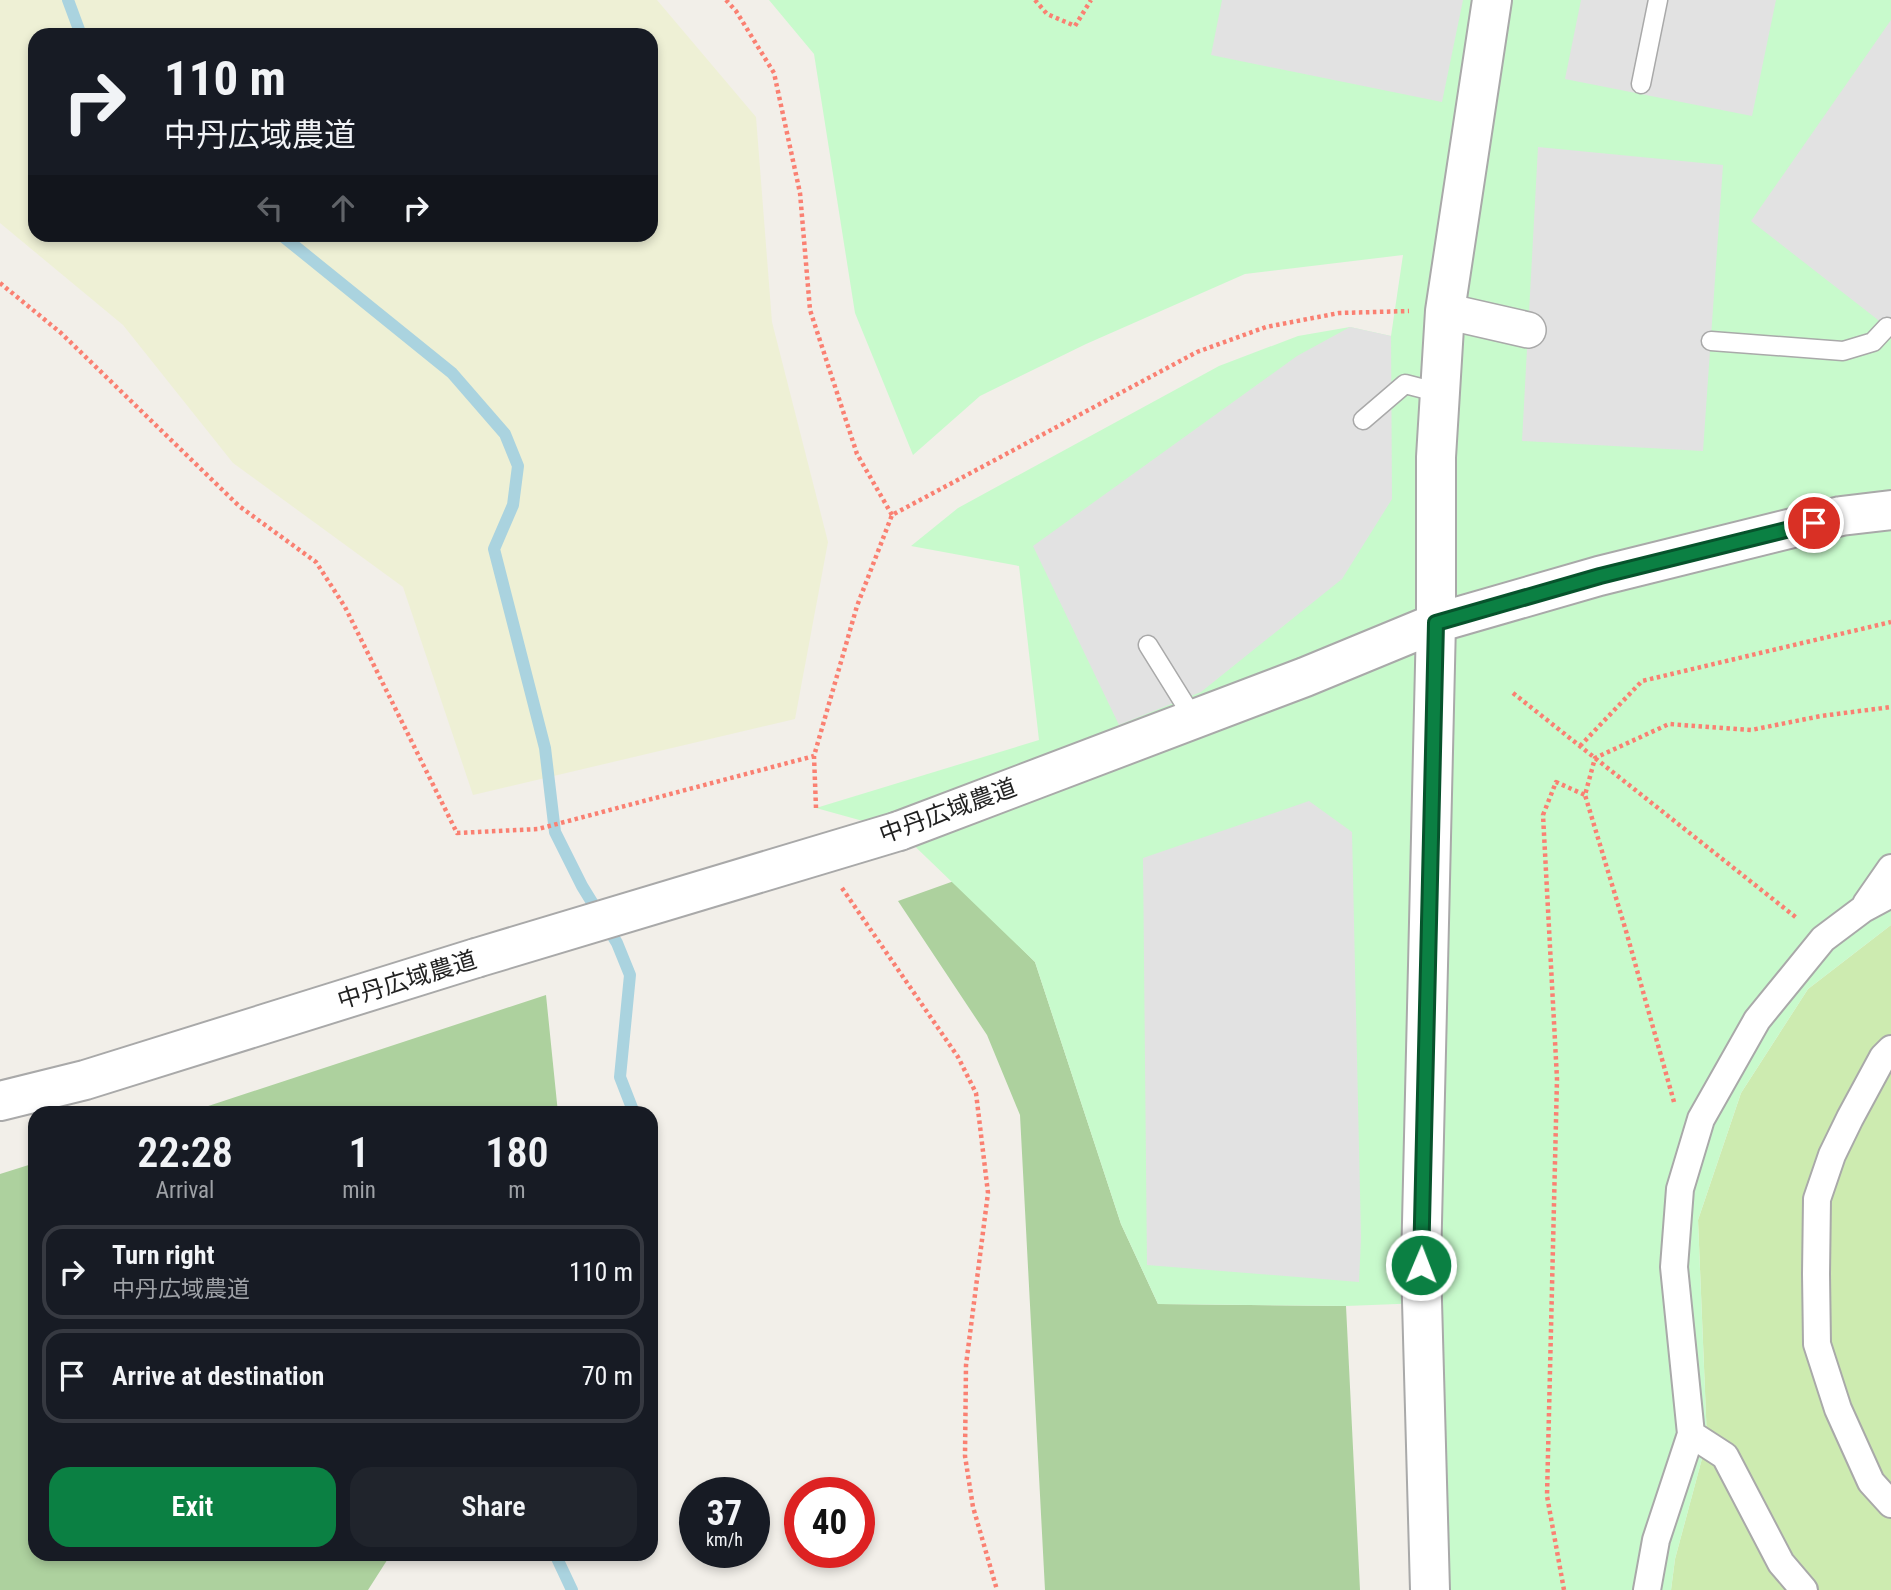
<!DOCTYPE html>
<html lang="en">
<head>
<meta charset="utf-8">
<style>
  :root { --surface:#171b24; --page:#20242c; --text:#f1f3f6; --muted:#9ea1a6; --line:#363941; --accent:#0b8043 }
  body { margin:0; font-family:"Roboto Condensed","Noto Sans JP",sans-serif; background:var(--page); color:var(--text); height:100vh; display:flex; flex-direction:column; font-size:26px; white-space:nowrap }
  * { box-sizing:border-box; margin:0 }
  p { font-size:23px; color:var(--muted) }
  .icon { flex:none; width:38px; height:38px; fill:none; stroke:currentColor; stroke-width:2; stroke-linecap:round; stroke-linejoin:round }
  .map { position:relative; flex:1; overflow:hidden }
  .side { position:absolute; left:28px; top:1106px; width:630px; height:455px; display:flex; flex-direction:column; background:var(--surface); border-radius:21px; box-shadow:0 4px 10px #0003 }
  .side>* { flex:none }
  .guide { position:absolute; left:28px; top:28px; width:630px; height:214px; border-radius:21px; box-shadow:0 4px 10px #0003; background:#171b24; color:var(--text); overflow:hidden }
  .speed { position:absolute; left:679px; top:1477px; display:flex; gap:14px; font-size:35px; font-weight:700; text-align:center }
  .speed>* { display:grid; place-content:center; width:91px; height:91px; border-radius:50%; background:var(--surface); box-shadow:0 4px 10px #0003; line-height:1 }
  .speed small { font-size:18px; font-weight:400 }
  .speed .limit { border:10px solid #d22; background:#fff; color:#111 }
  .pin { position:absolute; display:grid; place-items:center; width:60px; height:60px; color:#fff; margin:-30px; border:4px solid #fff; border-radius:50%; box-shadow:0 2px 7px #0007 }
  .me { position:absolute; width:77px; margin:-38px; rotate:1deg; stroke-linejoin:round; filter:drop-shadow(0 0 5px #0008) }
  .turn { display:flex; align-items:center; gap:24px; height:147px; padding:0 21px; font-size:32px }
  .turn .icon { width:91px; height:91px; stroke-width:2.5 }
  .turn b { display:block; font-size:49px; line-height:60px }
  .lanes { display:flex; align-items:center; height:66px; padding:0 21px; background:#0003; justify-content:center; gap:35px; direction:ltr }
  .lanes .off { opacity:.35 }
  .eta { display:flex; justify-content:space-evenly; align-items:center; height:119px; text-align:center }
  .eta b { font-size:42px; font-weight:600; line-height:49px }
  .button { display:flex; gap:14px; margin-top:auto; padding:14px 21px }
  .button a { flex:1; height:80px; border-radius:21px; background:var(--accent); color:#fff; font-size:28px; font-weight:600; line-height:80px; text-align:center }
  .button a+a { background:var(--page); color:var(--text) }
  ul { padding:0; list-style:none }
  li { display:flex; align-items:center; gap:21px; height:94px; margin:0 14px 10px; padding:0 7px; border:4px solid var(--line); border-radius:21px }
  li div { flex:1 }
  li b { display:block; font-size:26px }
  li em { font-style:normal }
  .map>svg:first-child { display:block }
</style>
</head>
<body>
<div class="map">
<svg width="1891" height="1590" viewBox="0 0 1891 1590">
  <rect width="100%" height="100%" fill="#f2efe9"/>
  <path fill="#eef0d5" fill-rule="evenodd" d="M0,0H657L756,117L772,322L828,542L795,719L473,795L403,587L233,463L123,325L0,223ZM35,35H651V234H35Z"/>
  <path fill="#cdebb0" d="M1891,925V1590H1671L1675,1559L1707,1440L1698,1220L1741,1093L1808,989Z"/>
  <path fill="#add19e" d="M954,881L1035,962L1121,1224L1158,1304L1346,1306L1360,1590H1045L1020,1115L987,1035L898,901Z
    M546,995L558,1113H187Z
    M35,1163V1554H391L368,1590H0V1174Z"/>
  <path fill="#c8facc" d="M769,0H1891V925L1808,989L1741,1093L1698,1220L1707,1440L1675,1559L1671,1590H1430L1423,1303L1346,1306L1158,1304L1121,1224L1035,962L899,831L816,808L1039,740L1019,566L911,546L958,508L1219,366L1298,336L1350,327L1391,336L1403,255L1245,274L1086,344L980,396L913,455L855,313L814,54Z"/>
  <path fill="#e2e2e2" d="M1222,0H1463L1442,102L1211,55Z
    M1581,0H1776L1752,116L1565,79Z
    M1891,20V330L1751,221Z
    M1538,147L1723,165L1703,451L1522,441Z
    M1350,327L1391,336L1392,499L1342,579L1201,692L1119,725L1033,546L1297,356Z
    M1309,801L1352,832L1361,1238L1359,1282L1147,1265L1143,858Z"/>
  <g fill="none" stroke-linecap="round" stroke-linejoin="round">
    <path stroke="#aad3df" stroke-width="12" d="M68,0L81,35
      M280,234L452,373L505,434L518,466L513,505L494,549L545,748L555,832L582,886L617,943L630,975L620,1077L634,1113
      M555,1554L572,1590"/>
    <g stroke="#a9a9a9" stroke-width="21">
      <path id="service" d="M1641,84L1658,0
        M1711,341L1843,351L1873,342L1887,327
        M1363,420L1405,384L1440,393
        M1148,645L1194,719"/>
    </g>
    <g stroke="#a9a9a9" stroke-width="30">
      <path id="pedestrian" d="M1866,904L1891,868
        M1891,1049L1883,1057L1850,1118L1832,1155L1817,1199L1816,1274L1817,1344L1838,1409L1871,1482L1891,1504
        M1691,1434L1725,1456L1781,1563L1804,1590
        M1647,1590L1656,1540L1691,1434L1674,1267L1680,1189L1701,1119L1757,1020L1823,939L1863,909L1891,894"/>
    </g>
    <g stroke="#a9a9a9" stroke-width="38">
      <path id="minor" d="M1445,311L1528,330"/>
    </g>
    <g stroke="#a9a9a9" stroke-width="42">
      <path id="tertiary" d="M899,831L1305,677L1436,623L1599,576L1841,516L1891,510
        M0,1101L85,1080L476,958
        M1430,1590L1421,1265L1436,623V457L1445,311L1492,0"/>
    </g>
    <path stroke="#fa8072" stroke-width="4.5" stroke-dasharray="3.5 3.5" stroke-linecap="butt" d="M726,0L736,11L774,73L800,193L810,310L857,454L892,515
      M1035,0L1047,14L1075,26L1091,0
      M0,283L61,333L239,506L316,562L345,607L457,833L538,829L814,756
      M1513,693L1798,919
      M1580,746L1642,681L1891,622
      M816,808L814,756L857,606L892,515L1197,352L1266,327L1339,313L1409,311
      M842,888L958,1057L976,1093L988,1193L966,1365L965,1456L973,1507L997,1590
      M1674,1102L1626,931L1585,795L1595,758L1669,724L1751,730L1821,716L1891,707
      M1564,1590L1547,1496L1557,1079L1543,815L1556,782L1585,795"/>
    <use href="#service" stroke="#fff" stroke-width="18"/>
    <use href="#pedestrian" stroke="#fff" stroke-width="26"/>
    <use href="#minor" stroke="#fff" stroke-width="35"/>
    <use href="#tertiary" stroke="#fff" stroke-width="38"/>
    <g stroke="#a9a9a9" stroke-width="42" stroke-linecap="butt">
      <path id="tertiary-bridge" d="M476,958L899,831"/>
    </g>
    <use href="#tertiary-bridge" stroke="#fff" stroke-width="38"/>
  </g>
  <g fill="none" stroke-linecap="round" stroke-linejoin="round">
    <g stroke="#07532c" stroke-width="18">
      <path id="route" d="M1421,1265L1436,623L1600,576L1814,523"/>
    </g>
    <use href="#route" stroke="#0b8043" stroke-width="12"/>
  </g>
  <g text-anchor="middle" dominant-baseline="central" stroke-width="5" stroke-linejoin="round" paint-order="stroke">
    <g font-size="24" fill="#222" stroke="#fff">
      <text transform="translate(948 811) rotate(-20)">中丹広域農道</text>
      <text transform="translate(407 980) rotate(-17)">中丹広域農道</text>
    </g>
  </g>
</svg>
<div class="speed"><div>37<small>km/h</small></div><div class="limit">40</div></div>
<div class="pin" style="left:1814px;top:523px;background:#d93025"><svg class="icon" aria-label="arrive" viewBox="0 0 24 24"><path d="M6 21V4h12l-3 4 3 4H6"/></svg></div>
<svg class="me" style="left:1421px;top:1265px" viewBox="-20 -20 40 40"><circle r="17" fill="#0b8043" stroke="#fff" stroke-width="3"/><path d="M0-11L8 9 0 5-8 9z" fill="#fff"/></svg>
<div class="guide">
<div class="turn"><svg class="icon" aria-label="right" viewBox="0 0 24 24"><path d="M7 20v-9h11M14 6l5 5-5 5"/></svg><div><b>110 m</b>中丹広域農道</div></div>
<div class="lanes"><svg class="icon off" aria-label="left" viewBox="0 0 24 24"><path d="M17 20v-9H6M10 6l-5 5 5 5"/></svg><svg class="icon off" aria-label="ahead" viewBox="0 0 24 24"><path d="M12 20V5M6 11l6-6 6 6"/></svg><svg class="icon" aria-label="right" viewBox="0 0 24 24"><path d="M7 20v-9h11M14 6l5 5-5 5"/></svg></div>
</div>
<section class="side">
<div class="eta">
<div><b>22:28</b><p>Arrival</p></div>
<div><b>1</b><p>min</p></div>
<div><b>180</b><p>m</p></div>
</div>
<ul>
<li><svg class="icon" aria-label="right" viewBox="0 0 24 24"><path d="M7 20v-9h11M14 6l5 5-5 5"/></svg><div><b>Turn right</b><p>中丹広域農道</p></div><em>110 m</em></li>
<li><svg class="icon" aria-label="arrive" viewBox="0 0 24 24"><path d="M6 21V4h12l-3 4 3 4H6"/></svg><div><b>Arrive at destination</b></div><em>70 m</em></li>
</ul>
<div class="button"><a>Exit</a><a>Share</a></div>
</section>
</div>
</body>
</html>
